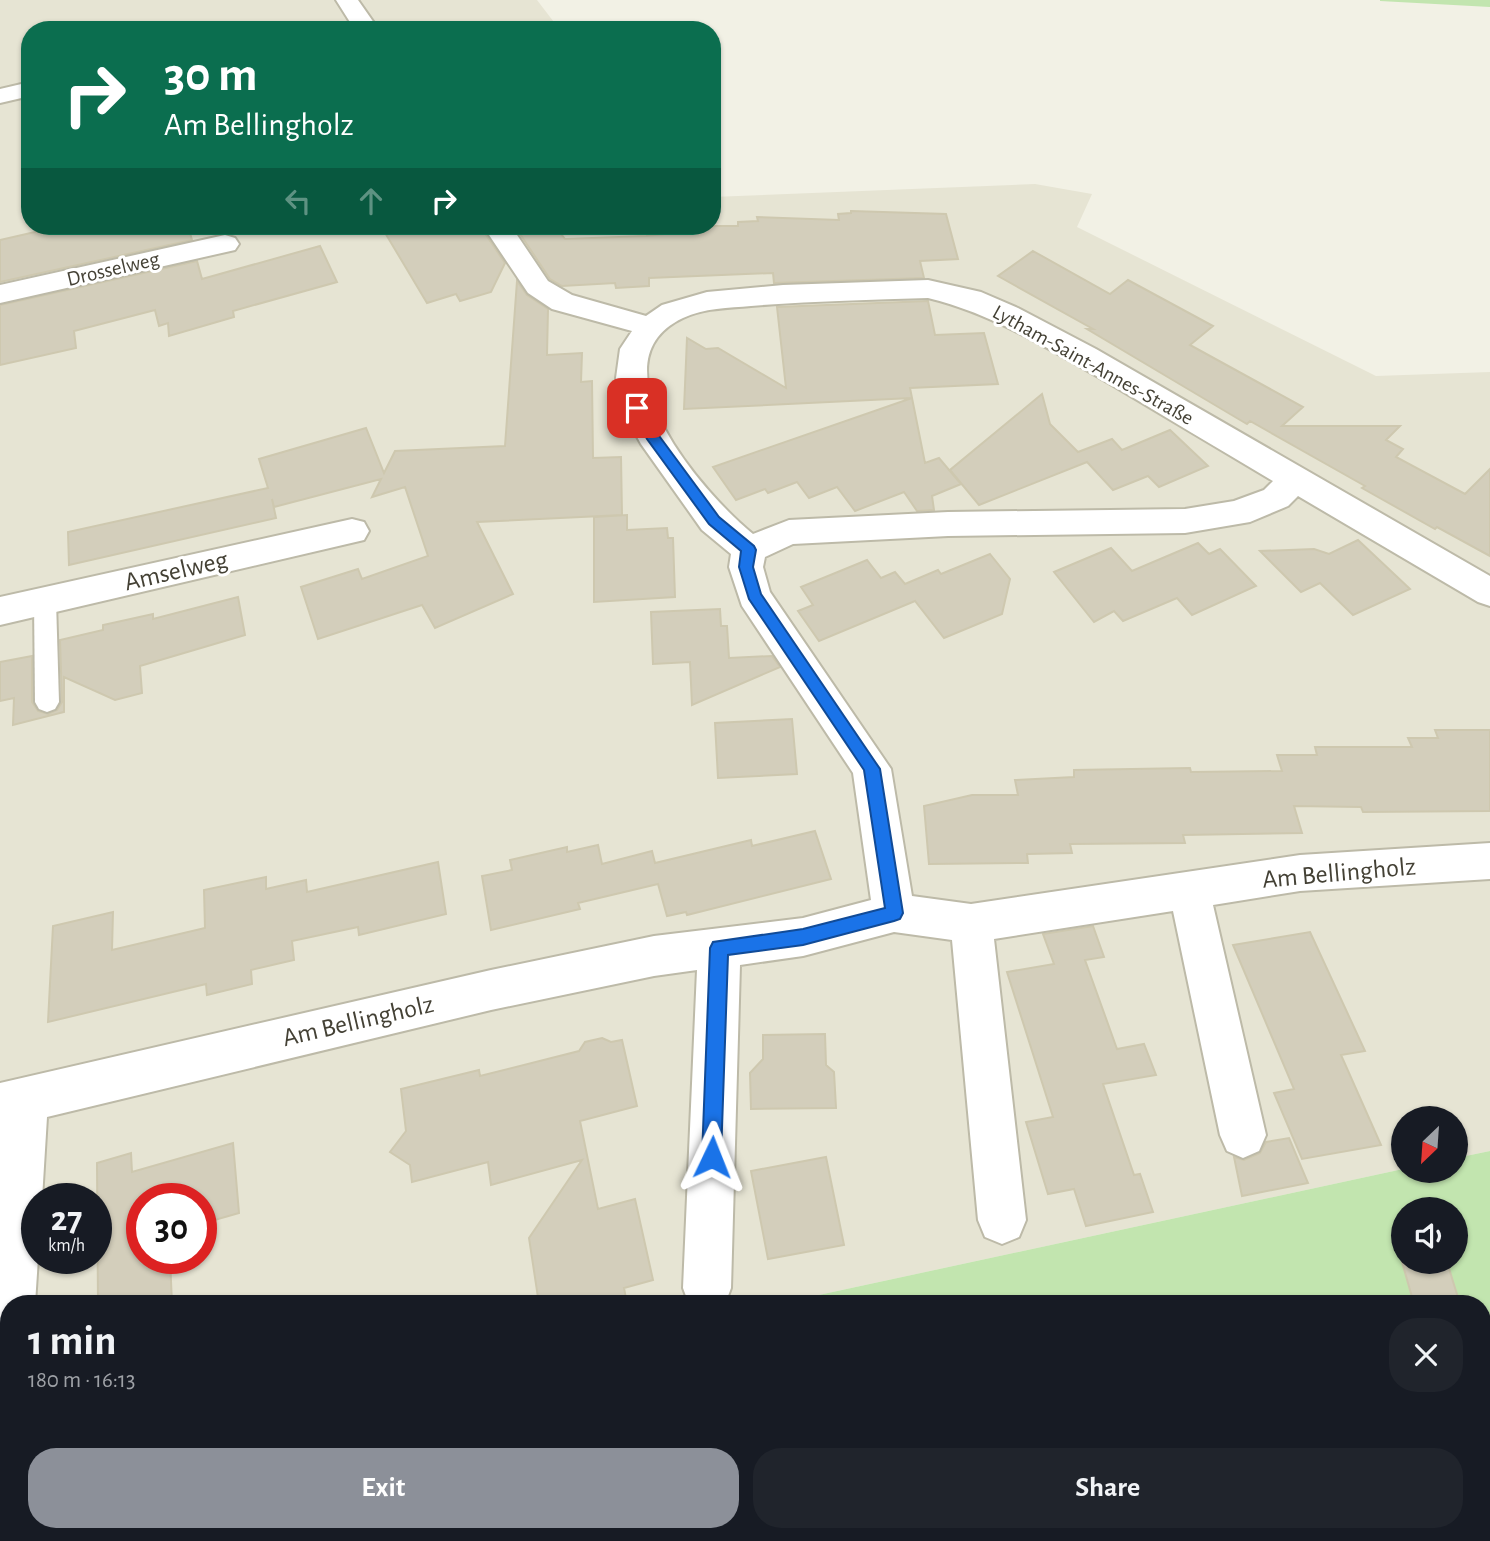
<!DOCTYPE html>
<html lang="en">
<head>
<meta charset="utf-8">
<style>
  :root { --surface:#171b24; --page:#20242c; --text:#f1f3f6; --muted:#9ea1a6; --accent:#8c9099 }
  body { margin:0; font-family:"Alegreya Sans",sans-serif; background:var(--page); color:var(--text); height:100vh; display:flex; flex-direction:column; font-size:26px; white-space:nowrap }
  * { box-sizing:border-box; margin:0 }
  p { font-size:23px; color:var(--muted) }
  .icon { flex:none; width:38px; height:38px; fill:none; stroke:currentColor; stroke-width:2; stroke-linecap:round; stroke-linejoin:round }
  .map { position:relative; flex:1; overflow:hidden }
  .drawer { position:absolute; left:0px; top:1295px; width:1491px; height:247px; display:flex; flex-direction:column; background:var(--surface); border-radius:28px 28px 0 0; box-shadow:0 2px 5px #0004 }
  .drawer>* { flex:none }
  .banner { position:absolute; left:21px; top:21px; width:700px; height:214px; border-radius:28px; box-shadow:0 2px 5px #0004; background:#0b6e4f; color:#fff; overflow:hidden }
  .needle { width:46px; rotate:205deg }
  .controls { position:absolute; left:1391px; top:1106px; display:grid; gap:14px }
  .controls a { display:grid; place-items:center; width:77px; height:77px; border-radius:50%; background:var(--surface); box-shadow:0 2px 5px #0004; font-size:35px }
  .speed { position:absolute; left:21px; top:1183px; display:flex; gap:14px; font-size:35px; font-weight:700; text-align:center }
  .speed>* { display:grid; place-content:center; width:91px; height:91px; border-radius:50%; background:var(--surface); box-shadow:0 2px 5px #0004; line-height:1 }
  .speed small { font-size:18px; font-weight:400 }
  .speed .limit { border:10px solid #d22; background:#fff; color:#111 }
  .pin { position:absolute; display:grid; place-items:center; width:60px; height:60px; color:#fff; margin:-30px; border-radius:14px; box-shadow:0 4px 10px #0006 }
  .me { position:absolute; width:77px; margin:-38px; rotate:2deg; stroke-linejoin:round; filter:drop-shadow(0 0 5px #0008) }
  .turn { display:flex; align-items:center; gap:24px; height:147px; padding:0 28px; font-size:32px }
  .turn .icon { width:91px; height:91px; stroke-width:2.5 }
  .turn b { display:block; font-size:49px; line-height:60px }
  .lanes { display:flex; align-items:center; height:66px; padding:0 28px; background:#0003; justify-content:center; gap:35px; direction:ltr }
  .lanes .off { opacity:.35 }
  .round { display:grid; place-items:center; flex:none; width:74px; height:74px; border-radius:28px; background:var(--page) }
  .overview { display:flex; align-items:center; justify-content:space-between; height:119px; padding:0 28px }
  h1 { font-size:42px; font-weight:600; line-height:52px }
  .cta { display:flex; gap:14px; margin-top:auto; padding:14px 28px }
  .cta a { flex:1; height:80px; border-radius:28px; background:var(--accent); color:#fff; font-size:28px; font-weight:600; line-height:80px; text-align:center }
  .cta a+a { background:var(--page); color:var(--text) }
  .map>svg:first-child { display:block }
</style>
</head>
<body>
<div class="map">
<svg width="1490" height="1541" viewBox="0 0 1490 1541">
  <rect width="100%" height="100%" fill="#f2f1e5"/>
  <path fill="#e6e4d3" fill-rule="evenodd" d="M0,0H537L560,30H30V226H712V197L1035,184L1092,194L1077,227L1376,376L1490,372V1151L1456,1158V1118H1404L1403,1169L777,1304H9V1533H353L354,1541H0ZM37,1199H96V1258H37ZM142,1199H201V1258H142Z"/>
  <path fill="#c2e5af" fill-rule="evenodd" d="M1380,0H1490V7L1380,1Z
    M1490,1151V1541H354L353,1533H1482V1304H777L1403,1169L1456,1171V1158ZM1404,1209H1456V1262H1404Z"/>
  <path fill="#d3cebb" stroke="#cec8af" stroke-width="2" d="M851,211L946,214L958,259L920,261L924,278L774,283L773,273L649,278V286L616,288L615,283L562,286L550,279L520,234V230L519,233L514,226H555L565,239L646,236L663,234L662,226H738V222L758,221L757,217L839,220L838,214L851,213Z
    M61,226H188L192,240L0,282V240Z
    M381,226H480L505,263L491,292L460,301L456,294L427,303Z
    M320,246L337,282L233,311L234,317L169,336L168,323L159,326L155,310L74,331L76,348L0,365V305L197,261L202,279Z
    M1033,251L1110,294L1128,280L1213,326L1190,345L1303,407L1282,426H1400L1386,440L1403,449L1396,457L1465,494L1490,469V556L1437,527L1435,529L1362,488L1365,486L1250,421L1247,424L1230,414L1087,329H1093L998,276Z
    M517,281L527,295L548,309L547,355L582,353L581,382L592,381L593,458L621,457L622,515L477,522L513,594L435,628L422,605L318,639L301,587L358,569L362,579L428,556L405,487L372,497L381,479L274,507L272,499L276,518L69,565L68,532L268,488L259,459L366,428L384,473L395,451L505,446Z
    M928,301L935,335L984,333L998,384L910,388L925,463L939,458L961,484L932,496L934,510L917,511L904,492L855,511L837,487L809,498L797,482L768,493L765,489L736,500L713,467L912,398L684,409L687,338L706,349L718,348L786,388L777,307Z
    M1042,394L1050,424L1078,452L1112,439L1122,450L1170,430L1208,466L1159,487L1148,476L1113,490L1087,462L979,505L950,470Z
    M627,515V530L667,528L668,538H673L675,597L594,602V517Z
    M1358,540L1410,589L1353,615L1320,583L1301,592L1260,551L1314,549L1329,554Z
    M1198,543L1209,554L1220,549L1256,586L1192,615L1177,598L1123,621L1114,611L1094,622L1054,572L1111,548L1132,571Z
    M990,554L1010,579L1002,614L944,638L915,601L819,641L798,611L813,605L801,587L867,560L881,578L895,572L905,584L938,570L941,574Z
    M238,597L245,635L140,666L142,693L115,700L64,677V712L13,725L14,698L0,701V662L32,656V702L38,711L48,714L57,710L62,702L60,640L103,630V625L153,614V619Z
    M720,609L721,626H727L729,658L772,656L780,667L692,705L690,662L653,664L651,612Z
    M792,719L797,774L718,778L715,723Z
    M1435,730H1490V811L1363,812L1361,807L1294,806L1302,833L1183,835L1185,843L1070,844L1072,853L1027,854L1028,863L929,864L924,806L972,795H1018L1015,780L1074,777V770L1190,768L1191,772L1282,771L1277,755H1317L1315,747H1412L1408,738H1438Z
    M815,831L831,879L687,915L686,912L667,916L658,884L578,903L580,909L491,930L482,876L512,870L510,860L567,847V852L598,845L602,864L652,851L655,863L751,840L752,846Z
    M438,862L446,914L359,935L358,927L292,941L294,960L251,970L252,984L207,995L206,984L48,1022L53,926L113,912L112,950L205,928L204,890L266,877V889L306,880L307,892Z
    M1093,926L1104,957L1085,960L1117,1049L1144,1044L1156,1075L1103,1084L1134,1175L1140,1174L1153,1212L1086,1226L1074,1189L1048,1194L1026,1122L1053,1117L1007,972L1054,964L1043,934Z
    M1310,932L1365,1051L1341,1055L1381,1145L1302,1159L1274,1093L1294,1089L1233,945Z
    M825,1034L826,1065L834,1072L836,1108L751,1109L750,1073L763,1059V1035Z
    M602,1038L611,1042L622,1040L637,1106L580,1121L598,1209L635,1199L653,1280L624,1288L627,1304H539L529,1238L582,1160L491,1185L488,1162L412,1182L410,1165L390,1152L406,1131L401,1089L479,1070L480,1076L579,1051L585,1042Z
    M1289,1138L1308,1183L1242,1196L1234,1157L1244,1160L1260,1153L1266,1142Z
    M233,1143L239,1213L201,1224V1199H142V1258H170L172,1304H98L97,1163L131,1153L132,1172Z
    M826,1157L844,1245L768,1259L751,1171Z
    M1402,1262H1447L1460,1304H1414Z"/>
  <g fill="none" stroke-linecap="round" stroke-linejoin="round">
    <g stroke="#bdbaa8" stroke-width="4">
      <path id="lane" d="M45,592L53,595L56,601L59,702L55,709L47,712L39,709L35,702L34,601L37,595Z"/>
    </g>
    <g stroke="#bdbaa8" stroke-width="4">
      <path id="street" d="M336,0H358L379,30H355Z
        M30,82V96L0,103V89Z
        M483,226H511L548,281L572,295L646,316L662,305L707,292L783,285L928,280L981,292L1018,308L1096,349L1490,576V606L1478,602L1298,496L1288,506L1250,522L1185,533L948,536L793,544L765,557L763,567L770,592L891,769L912,896L971,904L1300,855L1490,843V879L1300,891L1213,905L1266,1135L1259,1151L1243,1158L1227,1151L1220,1135L1173,911L994,939L1026,1220L1019,1237L1002,1244L985,1237L978,1220L952,940L894,932L803,956L740,965L731,1288L725,1304H689L683,1288L697,970L654,976L491,1010L47,1117L42,1199H37L38,1258L35,1304H9V1462L0,1466V1083L491,970L654,936L803,918L871,900L853,773L742,606L729,567L731,554L702,530L641,444L621,408L616,378L620,349L632,331L552,309L528,293ZM928,298C994,314 1053,351 1112,385C1165,417 1219,449 1273,481L1264,490L1234,501L1185,509L948,512L789,520L753,534C706,496 588,363 683,318C704,308 729,308 751,306C810,301 869,300 928,298Z
        M225,235L235,238L239,244L235,250L0,303V285Z
        M352,519L364,522L369,531L364,540L0,625V597Z"/>
    </g>
    <path stroke="#beb89a" stroke-width="5" stroke-dasharray="4.5 4.5" stroke-linecap="butt" d="M1482,1522H1490
      M773,1541L776,1533"/>
    <use href="#lane" fill="#fff" fill-rule="evenodd"/>
    <use href="#street" fill="#fff" fill-rule="evenodd"/>
  </g>
  <path fill="#1a73e8" stroke="#114b97" stroke-width="2" d="M637,404L642,405L657,433L719,517L754,546L756,550L753,567L761,594L880,769L903,913L900,919L894,921L803,945L728,955L721,1157L718,1164L712,1167L705,1164L702,1157L710,948L713,942L803,929L885,908L864,770L749,599L739,567L741,551L709,524L647,439L631,408Z"/>
  <g text-anchor="middle" dominant-baseline="central" stroke-width="6" stroke-linejoin="round" paint-order="stroke">
    <g font-size="21" fill="#444135" stroke="#fff">
      <text transform="translate(113 269) rotate(-13)">Drosselweg</text>
      <text transform="translate(1093 365) rotate(29)">Lytham-Saint-Annes-Straße</text>
    </g>
    <g font-size="26" fill="#444135" stroke="#fff">
      <text transform="translate(176 571) rotate(-13)">Amselweg</text>
      <text transform="translate(1339 873) rotate(-5)">Am Bellingholz</text>
      <text transform="translate(358 1021) rotate(-13)">Am Bellingholz</text>
    </g>
  </g>
</svg>
<div class="controls">
<a><svg class="needle" viewBox="-14 -14 28 28"><path d="M0-13l5 13h-10z" fill="#e53935"/><path d="M0 13l5-13h-10z" fill="#9ea1a6"/></svg></a>
<a><svg class="icon" aria-label="sound" viewBox="0 0 24 24"><path d="M4 9h4l5-4v14l-5-4H4zM17 9q2 3 0 6"/></svg></a>
</div>
<div class="speed"><div>27<small>km/h</small></div><div class="limit">30</div></div>
<div class="pin" style="left:637px;top:408px;background:#d93025"><svg class="icon" aria-label="arrive" viewBox="0 0 24 24"><path d="M6 21V4h12l-3 4 3 4H6"/></svg></div>
<svg class="me" style="left:712px;top:1157px" viewBox="-20 -20 40 40"><path d="M0-17L14 15 0 8-14 15z" fill="#1a73e8" stroke="#fff" stroke-width="4"/></svg>
<div class="banner">
<div class="turn"><svg class="icon" aria-label="right" viewBox="0 0 24 24"><path d="M7 20v-9h11M14 6l5 5-5 5"/></svg><div><b>30 m</b>Am Bellingholz</div></div>
<div class="lanes"><svg class="icon off" aria-label="left" viewBox="0 0 24 24"><path d="M17 20v-9H6M10 6l-5 5 5 5"/></svg><svg class="icon off" aria-label="ahead" viewBox="0 0 24 24"><path d="M12 20V5M6 11l6-6 6 6"/></svg><svg class="icon" aria-label="right" viewBox="0 0 24 24"><path d="M7 20v-9h11M14 6l5 5-5 5"/></svg></div>
</div>
<section class="drawer">
<div class="overview"><div><h1>1 min</h1><p>180 m · 16:13</p></div><a class="round"><svg class="icon" aria-label="close" viewBox="0 0 24 24"><path d="M6 6l12 12M18 6L6 18"/></svg></a></div>
<div class="cta"><a>Exit</a><a>Share</a></div>
</section>
</div>
</body>
</html>
